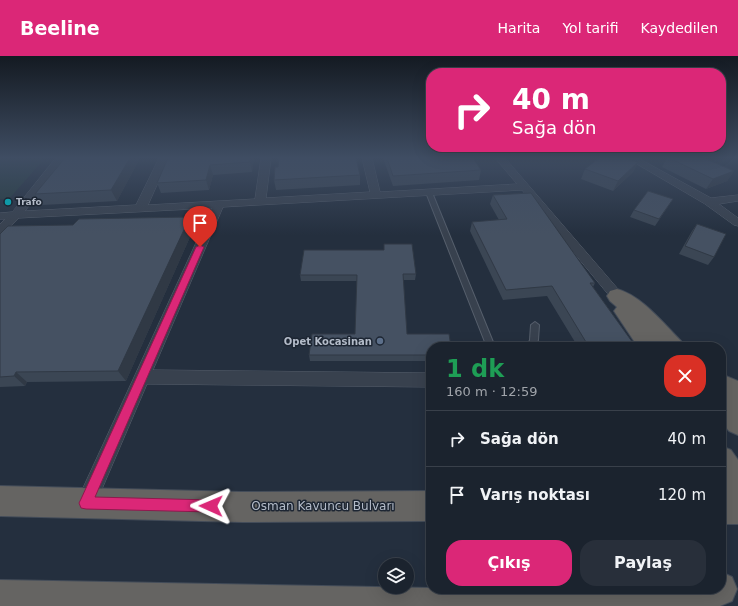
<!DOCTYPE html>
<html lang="tr">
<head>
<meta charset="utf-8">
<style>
  :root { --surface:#1b232e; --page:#282f3a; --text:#f1f3f6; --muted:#a0a4aa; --line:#39404a; --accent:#db2777 }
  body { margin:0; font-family:"DejaVu Sans",sans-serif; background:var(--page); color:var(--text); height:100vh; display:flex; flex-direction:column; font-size:15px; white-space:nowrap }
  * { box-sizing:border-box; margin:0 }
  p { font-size:13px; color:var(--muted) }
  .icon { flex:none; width:22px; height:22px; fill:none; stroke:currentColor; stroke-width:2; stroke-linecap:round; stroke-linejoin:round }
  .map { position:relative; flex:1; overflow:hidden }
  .panel { position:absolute; left:426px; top:286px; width:300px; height:252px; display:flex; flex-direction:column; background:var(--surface); border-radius:16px; box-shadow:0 4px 16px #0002,0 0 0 1px var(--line) }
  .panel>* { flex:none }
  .top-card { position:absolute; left:426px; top:12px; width:300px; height:84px; border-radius:16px; box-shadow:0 4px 16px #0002,0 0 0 1px var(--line); background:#db2777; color:#fff; overflow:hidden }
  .controls { position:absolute; left:378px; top:502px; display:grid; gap:8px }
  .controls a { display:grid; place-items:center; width:36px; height:36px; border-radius:50%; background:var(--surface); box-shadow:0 4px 16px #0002,0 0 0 1px var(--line); font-size:20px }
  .pin { position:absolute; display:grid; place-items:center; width:34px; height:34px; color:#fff; margin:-41px -17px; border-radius:50% 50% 50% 0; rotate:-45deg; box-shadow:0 0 4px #0007 }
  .pin .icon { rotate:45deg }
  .me { position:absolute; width:44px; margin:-22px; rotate:271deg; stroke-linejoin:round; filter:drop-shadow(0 0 3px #0008) }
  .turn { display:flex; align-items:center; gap:14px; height:84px; padding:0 20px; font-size:18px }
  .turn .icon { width:52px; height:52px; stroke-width:2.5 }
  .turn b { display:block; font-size:28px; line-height:34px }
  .round { display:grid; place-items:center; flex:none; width:42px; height:42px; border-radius:16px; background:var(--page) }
  .headline { display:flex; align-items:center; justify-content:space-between; height:68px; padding:0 20px }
  h1 { font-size:24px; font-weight:600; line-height:30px; color:#1e9e55 }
  .primary-button { display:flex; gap:8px; margin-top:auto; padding:8px 20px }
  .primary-button a { flex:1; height:46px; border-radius:16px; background:var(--accent); color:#fff; font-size:16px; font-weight:600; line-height:46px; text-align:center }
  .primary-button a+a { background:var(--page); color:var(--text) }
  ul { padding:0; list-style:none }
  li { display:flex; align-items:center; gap:12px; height:56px; padding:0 20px; border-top:1px solid var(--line) }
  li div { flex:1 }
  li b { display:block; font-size:15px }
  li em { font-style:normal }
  header { display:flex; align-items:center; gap:24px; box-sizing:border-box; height:56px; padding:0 20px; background:var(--accent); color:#fff }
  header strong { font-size:19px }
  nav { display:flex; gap:22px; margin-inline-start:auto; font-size:14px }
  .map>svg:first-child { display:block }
</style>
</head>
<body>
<header>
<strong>Beeline</strong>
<nav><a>Harita</a><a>Yol tarifi</a><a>Kaydedilen</a></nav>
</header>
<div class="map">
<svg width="738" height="550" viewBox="0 0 738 550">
  <rect width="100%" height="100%" fill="#242f3e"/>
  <path fill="#263c3f" d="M0,102H45L9,143H0Z"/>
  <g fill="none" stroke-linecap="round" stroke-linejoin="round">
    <g stroke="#565f6c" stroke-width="2">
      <path id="service" d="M430,137L433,139L495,291H487L427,139Z
        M535,266L539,269L538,284L535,291H527L530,284L531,269Z"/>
    </g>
    <g stroke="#565f6c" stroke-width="1">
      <path id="minor" d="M56,102H66L25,155L136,149L159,102H169L148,149L255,143L261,102H271L266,142L370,136L362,102H372L380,136L517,128L495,102H505L624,240L622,243L617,245L612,243L522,134L223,151L153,314L431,317V331L147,328L93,454L86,457L79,454L76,447L212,152L19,162L4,177L0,178V168L5,163H0V157L12,156Z
        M627,102H638L711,142L738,139V145L719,148L738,162V170L734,169L705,148Z"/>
    </g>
    <g stroke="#434c59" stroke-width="2">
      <path id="trunk" d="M617,233C642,240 663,267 681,285L684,291H638L614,255L617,251L610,245L607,240L610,235Z
        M721,318L738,325V379L729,375L721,365Z
        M721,390L731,394L738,404V468H721V438H727L721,428Z
        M0,430L242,436L431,435V465L242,466L0,460Z
        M721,516L732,521L737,533L732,545L720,550H0V524L431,532V533H721Z"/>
    </g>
    <use href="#service" fill="#38414e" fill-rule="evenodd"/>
    <use href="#minor" fill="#38414e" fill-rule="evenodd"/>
    <use href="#trunk" fill="#656462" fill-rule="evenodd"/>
  </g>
  <path fill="#3b4654" d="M65,102H140L117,145L42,149L35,138Z
    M168,102H254L252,116L213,119L209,134L161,137L157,127Z
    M383,102H473L481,114L479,124L393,130Z
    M667,102H704L734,115L727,125L706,133L662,111Z
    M638,106L633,116L613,135L581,123L585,113Z
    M278,111L360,119V129L276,134L274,124Z
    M493,139L595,227L593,231L633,287L629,291H578L547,240L503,244L470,175L472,166L499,164L490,148Z
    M673,143L655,170L630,161L634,154Z
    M697,168L714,201L708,209L679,198L692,175Z
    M194,172L126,325L27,326L25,330L0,331V178Z
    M384,188L416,218L415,224H403L407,278L431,291V305H310L309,299L355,278L357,225H301L300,219L384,194Z"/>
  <path fill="#303945" d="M130,102H140L117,145L111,134Z
    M251,102H254L252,116L250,106Z
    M638,106L633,116L613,135L618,125Z
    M210,109L213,119L209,134L206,124Z
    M734,115L727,125L706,133L713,123Z
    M190,161L194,172L126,325L118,315Z
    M16,316L27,326L25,330L14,320Z"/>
  <path fill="#455162" stroke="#303945" d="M65,102H130L111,134L35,138Z
    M168,102H251L250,106L210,109L206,124L157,127Z
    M279,102H356L360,119L274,124L275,111H278Z
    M387,102H473L481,114L393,120Z
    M599,102H624L638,106L618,125L585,113Z
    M669,102H704L734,115L713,123Z
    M648,135L673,143L659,163L634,154Z
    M531,137L595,227H590L633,287L589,291L552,230L506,234L472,166L507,163L493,139Z
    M190,161L118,315L16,316L14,320L0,321V178L8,170L73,169L79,163Z
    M697,168L726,178L714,201L685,190Z
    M384,188H412L416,218H403L407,278H449L451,291H431V299H309L312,278H355L357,219H300L304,194H384Z"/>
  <linearGradient id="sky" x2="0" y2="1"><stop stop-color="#141a22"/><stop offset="0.57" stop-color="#3f4d63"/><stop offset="1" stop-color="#3f4d63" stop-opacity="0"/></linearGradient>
  <rect width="738" height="179" fill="url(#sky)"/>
  <path fill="#db2777" stroke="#8e194d" d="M200,189L204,191L95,441L211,444L216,445L217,450L216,454L211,456L86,453L81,452L79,447L81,443L196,191Z"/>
  <circle fill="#0f9aa8" stroke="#1d2633" stroke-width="1.5" cx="8" cy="146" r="4"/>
  <circle fill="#5c6f8a" stroke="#1d2633" stroke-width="1.5" cx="380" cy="285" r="4"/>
  <g text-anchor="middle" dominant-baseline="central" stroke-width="3" stroke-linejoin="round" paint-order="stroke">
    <g font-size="9" font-weight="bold" fill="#b4bcc9" stroke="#1d2633" text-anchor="start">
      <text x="16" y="146">Trafo</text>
    </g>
    <g font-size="10" font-weight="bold" fill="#b4bcc9" stroke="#1d2633" text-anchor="end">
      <text x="372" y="285">Opet Kocasinan</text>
    </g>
    <g font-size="12" fill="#b4bcc9" stroke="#1d2633">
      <text x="323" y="450">Osman Kavuncu Bulvarı</text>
    </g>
  </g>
</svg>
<div class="controls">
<a><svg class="icon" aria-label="layers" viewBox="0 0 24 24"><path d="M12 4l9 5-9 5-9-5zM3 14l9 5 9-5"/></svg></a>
</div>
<div class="pin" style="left:200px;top:191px;background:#d93025"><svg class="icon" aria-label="arrive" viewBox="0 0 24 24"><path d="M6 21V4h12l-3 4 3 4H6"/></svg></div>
<svg class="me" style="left:211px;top:450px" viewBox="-20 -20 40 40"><path d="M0-17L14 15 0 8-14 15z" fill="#db2777" stroke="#fff" stroke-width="4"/></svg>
<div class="top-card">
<div class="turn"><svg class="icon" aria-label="right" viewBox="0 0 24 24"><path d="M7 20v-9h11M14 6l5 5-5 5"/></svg><div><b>40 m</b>Sağa dön</div></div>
</div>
<section class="panel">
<div class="headline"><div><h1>1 dk</h1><p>160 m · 12:59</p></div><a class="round" style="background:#d93025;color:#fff"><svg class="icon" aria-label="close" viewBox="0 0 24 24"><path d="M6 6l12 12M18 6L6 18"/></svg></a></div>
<ul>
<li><svg class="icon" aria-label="right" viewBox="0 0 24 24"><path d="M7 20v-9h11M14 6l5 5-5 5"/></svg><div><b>Sağa dön</b></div><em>40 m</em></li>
<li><svg class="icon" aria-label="arrive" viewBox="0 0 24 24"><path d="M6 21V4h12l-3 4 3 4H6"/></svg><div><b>Varış noktası</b></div><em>120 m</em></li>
</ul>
<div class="primary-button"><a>Çıkış</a><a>Paylaş</a></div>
</section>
</div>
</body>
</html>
